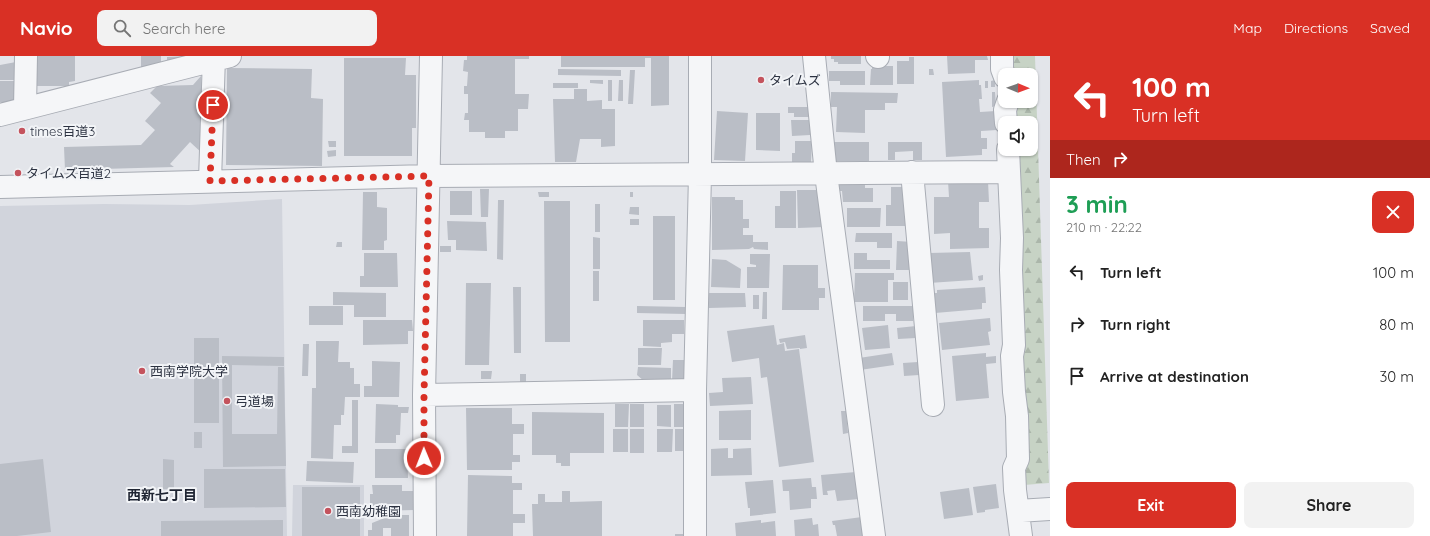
<!DOCTYPE html>
<html lang="en">
<head>
<meta charset="utf-8">
<style>
  :root { --surface:#fff; --page:#f2f2f2; --text:#222; --muted:#767676; --accent:#d93025 }
  body { margin:0; font-family:Quicksand,"Noto Sans JP",sans-serif; background:var(--page); color:var(--text); height:100vh; display:flex; flex-direction:column; font-size:15px; white-space:nowrap }
  * { box-sizing:border-box; margin:0 }
  p { font-size:13px; color:var(--muted) }
  .icon { flex:none; width:22px; height:22px; fill:none; stroke:currentColor; stroke-width:2; stroke-linecap:round; stroke-linejoin:round }
  .map { position:relative; flex:1; overflow:hidden }
  .details { display:flex; flex-direction:column; background:var(--surface); width:380px }
  .details>* { flex:none }
  .top-card { background:#d93025; color:#fff; overflow:hidden }
  .needle { width:26px; rotate:91deg }
  .fabs { position:absolute; left:998px; top:12px; display:grid; gap:8px }
  .fabs a { display:grid; place-items:center; width:40px; height:40px; border-radius:8px; background:var(--surface); box-shadow:0 1px 3px #0004; font-size:20px }
  .pin { position:absolute; display:grid; place-items:center; width:34px; height:34px; color:#fff; margin:-17px; border:2px solid #fff; border-radius:50%; box-shadow:0 1px 4px #0007 }
  .me { position:absolute; width:44px; margin:-22px; rotate:359deg; stroke-linejoin:round; filter:drop-shadow(0 0 3px #0008) }
  .turn { display:flex; align-items:center; gap:14px; height:84px; padding:0 16px; font-size:18px }
  .turn .icon { width:52px; height:52px; stroke-width:2.5 }
  .turn b { display:block; font-size:28px; line-height:34px }
  .then { display:flex; align-items:center; height:38px; padding:0 16px; background:#0003; gap:8px; font-size:15px }
  .round { display:grid; place-items:center; flex:none; width:42px; height:42px; border-radius:8px; background:var(--page) }
  .summary { display:flex; align-items:center; justify-content:space-between; height:68px; padding:0 16px }
  h1 { font-size:24px; font-weight:700; line-height:30px; color:#1e9e55 }
  .action { display:flex; gap:8px; margin-top:auto; padding:8px 16px }
  .action a { flex:1; height:46px; border-radius:8px; background:var(--accent); color:#fff; font-size:16px; font-weight:700; line-height:46px; text-align:center }
  .action a+a { background:var(--page); color:var(--text) }
  ul { padding:0; list-style:none }
  li { display:flex; align-items:center; gap:12px; height:52px; padding:0 16px }
  li div { flex:1 }
  li b { display:block; font-size:15px }
  li em { font-style:normal }
  header { display:flex; align-items:center; gap:24px; box-sizing:border-box; height:56px; padding:0 20px; background:var(--accent); color:#fff }
  header strong { font-size:19px }
  nav { display:flex; gap:22px; margin-inline-start:auto; font-size:14px }
  .search { width:280px; height:36px; background:var(--page); display:flex; align-items:center; gap:10px; box-sizing:border-box; padding:0 14px; border-radius:8px; color:var(--muted); font-size:15px }
  main { display:flex; flex:1; min-height:0 }
  .map>svg:first-child { display:block }
</style>
</head>
<body>
<header>
<strong>Navio</strong>
<div class="search"><svg class="icon" aria-label="search" viewBox="0 0 24 24"><circle cx="10" cy="10" r="6"/><path d="M15 15l6 6"/></svg>Search here</div>
<nav><a>Map</a><a>Directions</a><a>Saved</a></nav>
</header>
<main>
<div class="map">
<svg width="1050" height="480" viewBox="0 0 1050 480">
  <defs>
    <pattern id="forest-firs" width="22" height="20" patternUnits="userSpaceOnUse"><rect width="22" height="20" fill="#c7d3c5"/><path d="M5 1l3.5 6h-7zM16 11l3.5 6h-7z" fill="#abb6aa"/></pattern>
  </defs>
  <rect width="100%" height="100%" fill="#e3e5ea"/>
  <path fill="#d1d4dc" d="M282,143L287,480H0V150L104,148L190,149Z
    M293,429H364V480H292Z"/>
  <path fill="url(#forest-firs)" d="M1012,0H1035L1049,427L1024,429L1016,93H1031V67H1015L1014,45H1031V19H1013Z"/>
  <path fill="#babec6" d="M34,0H75V25L69,26V30H34Z
    M141,0H161V9L141,13Z
    M189,0L167,6V1Z
    M467,0H529V3H515V38H529L528,53H518V75H505V82H485V76H469V64H464L465,57H468V38H464V30H467L468,16L463,15L464,4H467Z
    M561,0H669V49L651,50V2H645V11H561Z
    M831,0H861V8H838V6H834V3H831Z
    M947,0H987L988,4H975V17L948,18Z
    M909,1H914V28H897V5H909Z
    M344,2H406L405,19H416V72H412V100H344Z
    M16,6L15,24H0V9Z
    M872,10H893V29H870L871,13H872Z
    M227,12L312,13L311,42L323,43L322,110L226,109Z
    M558,13L621,14V20L558,19Z
    M929,13H933L934,19H929Z
    M630,14H635L633,48H628Z
    M829,15H865V29H840V25H829Z
    M201,20L203,98L190,86L170,108L174,111L65,114L64,91L141,89L155,74L145,65L161,47L150,37L157,30L193,29Z
    M590,24H603V28L590,27Z
    M608,24H612V45H608Z
    M619,24H623V45H618Z
    M979,24V29H981L982,43H979L980,56L996,55L997,74L981,75V82H987V93H982V99L946,101L942,26Z
    M995,24V31H991V25Z
    M0,25H17L16,46H0Z
    M985,25H988V32H985Z
    M553,27H578V32H553Z
    M574,33H587V45L602,44V53H615V90L601,91V83H580L576,106H555L553,43H574Z
    M831,36L898,37L897,47H885V54H865V77L836,76L837,51H831Z
    M992,36H995L996,50L992,51Z
    M788,51H809V61H794V57H788Z
    M717,55L748,57L745,105L714,104Z
    M756,57H780V95L756,94Z
    M791,64H810V79L792,80Z
    M328,85H336V91H329Z
    M795,85H812L811,106H792V97H795Z
    M834,86H869V105H834Z
    M888,86H922V104H913V95L895,96V104H888Z
    M336,94V100L328,101L327,95Z
    M948,125H988L989,146H979V172H989V192L950,193V177L934,178V141H949Z
    M838,129H865V132H873V146H843L842,135H838Z
    M891,131H902V138H906V170H886V149H891Z
    M480,133H489L488,161H481Z
    M797,134H819V153H825V171L798,172Z
    M450,135H472V159H450Z
    M780,135H796V172H775V150H780Z
    M363,136H377V151L387,152V184L384,185V194H362Z
    M538,136H549V141H539Z
    M630,136H633V141H630Z
    M712,141H735V144H743V163H749V172H743V179H753V186H768V194L754,193L753,191L749,193L712,194Z
    M498,144H504L503,204L497,203Z
    M544,145H570V286H545Z
    M595,148H600V176H595Z
    M630,151H639V159L629,158Z
    M847,152H881L880,171H847Z
    M653,160H675V244H653Z
    M630,163H639V169H630Z
    M447,165L486,166L487,195L456,194V184H448Z
    M856,177H892V192H877V186H855Z
    M593,181L600,182V213H593Z
    M897,185L912,186V214H896Z
    M337,186H342V191H336Z
    M440,190H451V196H440Z
    M970,196L973,224L929,227V197Z
    M364,197H397L398,231H360V220H364Z
    M854,197H867V204H890V213H854Z
    M750,198H770L769,232H747V211H756V209L750,208Z
    M712,203L726,204L741,213L740,232L711,231Z
    M783,209H818V232H825V242H819V254H782Z
    M593,215H599V245H593Z
    M855,217H894V224H888V246H854Z
    M983,219V224L979,225L978,220Z
    M893,226H908V244H893Z
    M466,227H491L489,309H465Z
    M513,231H521V297H514Z
    M985,231L986,247H982V253L935,257L934,237H937V234Z
    M333,236L386,237V261H354V249H333Z
    M763,236H767V263H762Z
    M708,237H745L746,251L709,252Z
    M753,239H759V253H753Z
    M309,250H343V269H309Z
    M637,250L686,251V258L637,257Z
    M863,250H913V265H896V258H885V265H863Z
    M990,262L991,275L988,276L990,289L942,294L939,267Z
    M363,264H412L413,275H408V288L363,289Z
    M643,264H684V278H672V286L661,287V291L643,290Z
    M774,269L777,289L784,287L785,295L799,293L814,406L779,411L767,321L761,322L759,302L732,306L727,275Z
    M888,269L890,292L865,294L862,272Z
    M916,270V282L898,283L897,272Z
    M805,279L807,292L800,293V292L787,293L785,286L780,287L779,283Z
    M194,282H219V367H194Z
    M316,285H339L338,306H350V312H354V328H360V341H345L344,359H341V369H334L333,403L311,402L312,332H316Z
    M303,288H309L308,320H302Z
    M638,292H662L661,309H638Z
    M892,297L894,309L860,314L859,302Z
    M986,297V301L996,300V307L986,308L989,342L956,345L952,300Z
    M222,300L284,301V310L232,309V378H277L278,311H284L286,410L223,411Z
    M673,304H688V325H672Z
    M372,305L400,306L399,341H364V330H372Z
    M918,306L919,319L904,320L903,307Z
    M638,311L671,312V326L644,325L637,319Z
    M481,315H492L491,323H481Z
    M520,318H526V326H520Z
    M751,321L753,348L710,350L709,337L723,336L722,322Z
    M352,344H358V397H342V390H352Z
    M376,348L398,349V351H409L408,357H401L400,379H396V387H375Z
    M615,348H629L628,371H615Z
    M630,348H644V371H630Z
    M674,348H685L686,371H674Z
    M657,349H671V371L657,370Z
    M466,352H512V368H524V378H513V399H520V406H512V414H467Z
    M751,354V384H719V355Z
    M841,355H846L848,377L843,378Z
    M532,356L604,357V397H570V410H561V407H556V399H532Z
    M613,373H628V396H613Z
    M630,373H644V397H630Z
    M657,373H673L672,396H657Z
    M675,373H685V395H675Z
    M194,376H202V392H194Z
    M728,392V402H733V393L751,392L752,419L711,420V393Z
    M375,393H407L408,422H375Z
    M43,403L51,476L17,480H0V408Z
    M163,403L174,404V433H163Z
    M307,405L354,406L353,427L306,425Z
    M204,413H285L286,451L204,452Z
    M856,416L859,443L837,445L835,434L827,435L828,439H823L821,419Z
    M468,419L512,420V427H522V434H513V458H525V467H513V480H467Z
    M811,422L812,431H816L817,443H811V452L790,454L789,435H783L782,424Z
    M773,424L776,457L750,460V452H748L745,426Z
    M996,428L999,452L985,454V456L977,457L973,431Z
    M372,429H402V435H415V454L370,455V438H373Z
    M302,431H360V480H302Z
    M969,432L973,459L944,463L940,436Z
    M562,435H570V446L602,445V480H533L532,448H538V438H545V446H562Z
    M392,459H409V480H391V472H383V480H368V474H372V467Z
    M862,461L865,480H837L835,469H833L832,465Z
    M812,462L813,469L818,468L819,480H795L794,464Z
    M283,464V480H161V465Z
    M761,464V467L775,465L776,480H736L735,467Z
    M675,478H685V480H675Z"/>
  <g fill="none" stroke-linecap="round" stroke-linejoin="round">
    <g stroke="#a8acb4" stroke-width="24">
      <path id="minor" d="M814,0L826,118L874,480
        M877,0L878,1
        M1002,0V13L1005,21
        M25,52L26,0
        M0,59L230,0
        M1006,67L1005,54L1008,45
        M1008,93L1012,182L1011,214L1014,289L1012,300L1014,336L1017,360L1018,403L1014,412L1015,434L1021,480
        M912,116L933,349
        M210,125L214,0
        M0,131L429,120L999,116
        M424,339L695,334
        M1018,455L1050,453
        M425,480L424,339L431,0
        M695,480V334L700,118"/>
    </g>
    <g stroke="#a8acb4" stroke-width="24">
      <path id="tertiary" d="M700,118V0"/>
    </g>
    <use href="#minor" stroke="#f5f6f8" stroke-width="22"/>
    <use href="#tertiary" stroke="#f5f6f8" stroke-width="22"/>
  </g>
  <g fill="none" stroke-linecap="round" stroke-linejoin="round">
    <path stroke="#d93025" stroke-width="7" stroke-dasharray="0 12.6" d="M213,49L210,125L429,120L424,340V402"/>
  </g>
  <g fill="#c4535d" stroke="#f2f4f7" stroke-width="1.5">
    <circle cx="761" cy="24" r="4"/>
    <circle cx="22" cy="75" r="4"/>
    <circle cx="18" cy="117" r="4"/>
    <circle cx="142" cy="315" r="4"/>
    <circle cx="227" cy="345" r="4"/>
    <circle cx="328" cy="455" r="4"/>
  </g>
  <g text-anchor="middle" dominant-baseline="central" stroke-width="4" stroke-linejoin="round" paint-order="stroke">
    <g font-size="13" fill="#2c3241" stroke="#f2f4f7" text-anchor="start">
      <text x="769" y="24">タイムズ</text>
      <text x="30" y="75">times百道3</text>
      <text x="26" y="117">タイムズ百道2</text>
      <text x="150" y="315">西南学院大学</text>
      <text x="235" y="345">弓道場</text>
      <text x="336" y="455">西南幼稚園</text>
    </g>
    <g font-size="14" font-weight="bold" fill="#1e2432" stroke="#f2f4f7">
      <text x="162" y="439">西新七丁目</text>
    </g>
  </g>
</svg>
<div class="fabs">
<a><svg class="needle" viewBox="-14 -14 28 28"><path d="M0-13l5 13h-10z" fill="#e53935"/><path d="M0 13l5-13h-10z" fill="#767676"/></svg></a>
<a><svg class="icon" aria-label="sound" viewBox="0 0 24 24"><path d="M4 9h4l5-4v14l-5-4H4zM17 9q2 3 0 6"/></svg></a>
</div>
<div class="pin" style="left:213px;top:49px;background:#d93025"><svg class="icon" aria-label="arrive" viewBox="0 0 24 24"><path d="M6 21V4h12l-3 4 3 4H6"/></svg></div>
<svg class="me" style="left:424px;top:402px" viewBox="-20 -20 40 40"><circle r="17" fill="#d93025" stroke="#fff" stroke-width="3"/><path d="M0-11L8 9 0 5-8 9z" fill="#fff"/></svg>
</div>
<section class="details">
<div class="top-card">
<div class="turn"><svg class="icon" aria-label="left" viewBox="0 0 24 24"><path d="M17 20v-9H6M10 6l-5 5 5 5"/></svg><div><b>100 m</b>Turn left</div></div>
<div class="then">Then<svg class="icon" aria-label="right" viewBox="0 0 24 24"><path d="M7 20v-9h11M14 6l5 5-5 5"/></svg></div>
</div>
<div class="summary"><div><h1>3 min</h1><p>210 m · 22:22</p></div><a class="round" style="background:#d93025;color:#fff"><svg class="icon" aria-label="close" viewBox="0 0 24 24"><path d="M6 6l12 12M18 6L6 18"/></svg></a></div>
<ul>
<li><svg class="icon" aria-label="left" viewBox="0 0 24 24"><path d="M17 20v-9H6M10 6l-5 5 5 5"/></svg><div><b>Turn left</b></div><em>100 m</em></li>
<li><svg class="icon" aria-label="right" viewBox="0 0 24 24"><path d="M7 20v-9h11M14 6l5 5-5 5"/></svg><div><b>Turn right</b></div><em>80 m</em></li>
<li><svg class="icon" aria-label="arrive" viewBox="0 0 24 24"><path d="M6 21V4h12l-3 4 3 4H6"/></svg><div><b>Arrive at destination</b></div><em>30 m</em></li>
</ul>
<div class="action"><a>Exit</a><a>Share</a></div>
</section>
</main>
</body>
</html>
